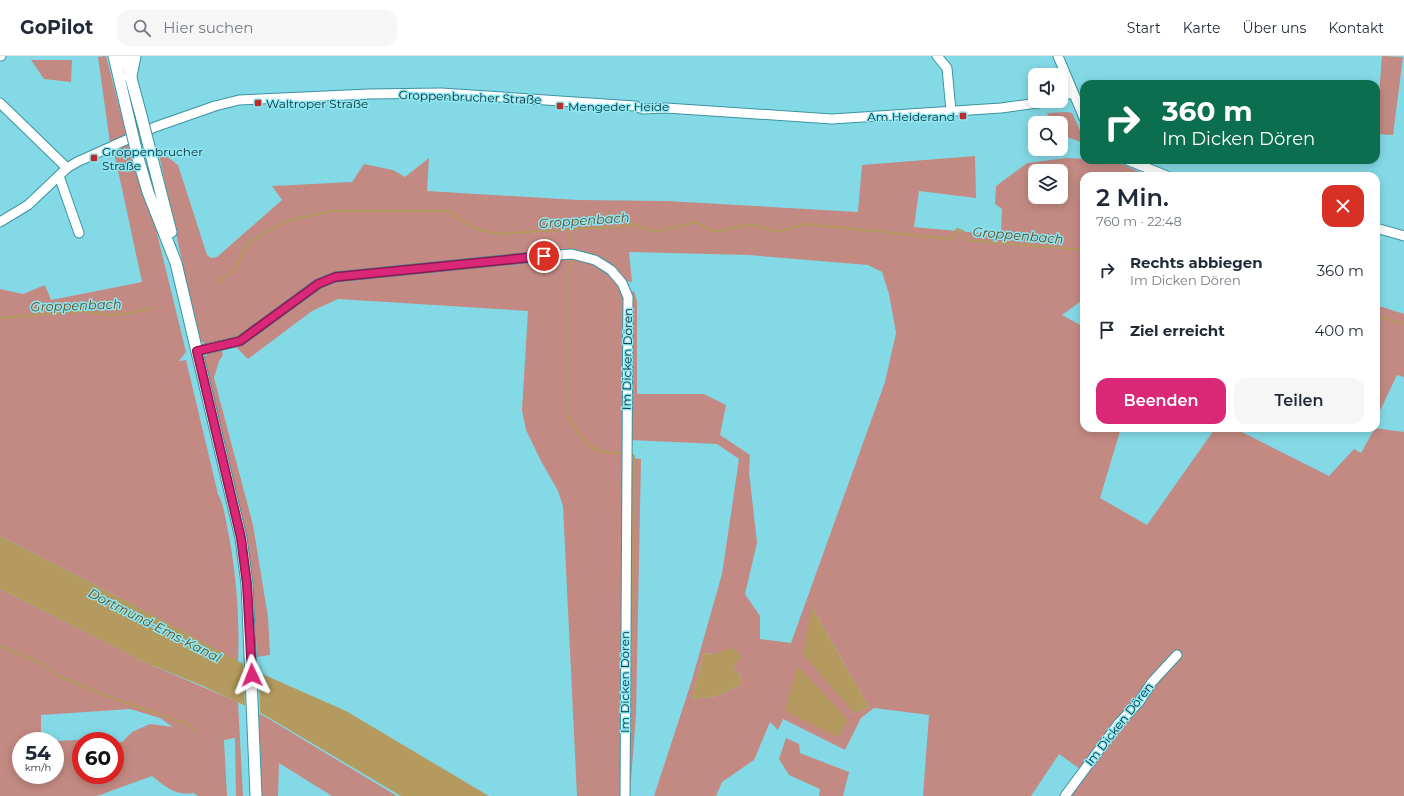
<!DOCTYPE html>
<html lang="de">
<head>
<meta charset="utf-8">
<style>
  :root { --surface:#fff; --page:#f6f6f7; --text:#1f2937; --muted:#747a83; --line:#e0e1e3; --accent:#db2777 }
  body { margin:0; font-family:Montserrat,sans-serif; background:var(--page); color:var(--text); height:100vh; display:flex; flex-direction:column; font-size:15px; white-space:nowrap }
  * { box-sizing:border-box; margin:0 }
  p { font-size:13px; color:var(--muted) }
  .icon { flex:none; width:22px; height:22px; fill:none; stroke:currentColor; stroke-width:2; stroke-linecap:round; stroke-linejoin:round }
  .map { position:relative; flex:1; overflow:hidden }
  .drawer { position:absolute; left:1080px; top:116px; width:300px; height:260px; display:flex; flex-direction:column; background:var(--surface); border-radius:12px; box-shadow:0 2px 10px #0003 }
  .drawer>* { flex:none }
  .top-card { position:absolute; left:1080px; top:24px; width:300px; height:84px; border-radius:12px; box-shadow:0 2px 10px #0003; background:#0b6e4f; color:#fff; overflow:hidden }
  .controls { position:absolute; left:1028px; top:12px; display:grid; gap:8px }
  .controls a { display:grid; place-items:center; width:40px; height:40px; border-radius:8px; background:var(--surface); box-shadow:0 2px 10px #0003; font-size:20px }
  .speed { position:absolute; left:12px; top:676px; display:flex; gap:8px; font-size:20px; font-weight:700; text-align:center }
  .speed>* { display:grid; place-content:center; width:52px; height:52px; border-radius:50%; background:var(--surface); box-shadow:0 2px 10px #0003; line-height:1 }
  .speed small { font-size:10px; font-weight:400 }
  .speed .limit { border:6px solid #d22; background:#fff; color:#111 }
  .pin { position:absolute; display:grid; place-items:center; width:34px; height:34px; color:#fff; margin:-17px; border:2px solid #fff; border-radius:50%; box-shadow:0 1px 4px #0007 }
  .me { position:absolute; width:44px; margin:-22px; rotate:358deg; stroke-linejoin:round; filter:drop-shadow(0 0 3px #0008) }
  .turn { display:flex; align-items:center; gap:14px; height:84px; padding:0 16px; font-size:18px }
  .turn .icon { width:52px; height:52px; stroke-width:2.5 }
  .turn b { display:block; font-size:28px; line-height:34px }
  .round { display:grid; place-items:center; flex:none; width:42px; height:42px; border-radius:12px; background:var(--page) }
  .headline { display:flex; align-items:center; justify-content:space-between; height:68px; padding:0 16px }
  h1 { font-size:24px; font-weight:600; line-height:30px }
  .action { display:flex; gap:8px; margin-top:auto; padding:8px 16px }
  .action a { flex:1; height:46px; border-radius:12px; background:var(--accent); color:#fff; font-size:16px; font-weight:600; line-height:46px; text-align:center }
  .action a+a { background:var(--page); color:var(--text) }
  ul { padding:0; list-style:none }
  li { display:flex; align-items:center; gap:12px; height:60px; padding:0 16px }
  li div { flex:1 }
  li b { display:block; font-size:15px }
  li em { font-style:normal }
  header { display:flex; align-items:center; gap:24px; box-sizing:border-box; height:56px; padding:0 20px; background:var(--surface); border-bottom:1px solid var(--line) }
  header strong { font-size:19px }
  nav { display:flex; gap:22px; margin-inline-start:auto; font-size:14px }
  .search { width:280px; height:36px; background:var(--page); display:flex; align-items:center; gap:10px; box-sizing:border-box; padding:0 14px; border-radius:12px; color:var(--muted); font-size:15px }
  .map>svg:first-child { display:block }
</style>
</head>
<body>
<header>
<strong>GoPilot</strong>
<div class="search"><svg class="icon" aria-label="search" viewBox="0 0 24 24"><circle cx="10" cy="10" r="6"/><path d="M15 15l6 6"/></svg>Hier suchen</div>
<nav><a>Start</a><a>Karte</a><a>Über uns</a><a>Kontakt</a></nav>
</header>
<div class="map">
<svg width="1404" height="740" viewBox="0 0 1404 740">
  <rect width="100%" height="100%" fill="#83dae6"/>
  <path fill="#c38a83" fill-rule="evenodd" d="M106,0L132,101L151,153L186,296L179,305L186,304L218,438C223,447 225,459 227,470C236,514 240,560 238,606L132,548L0,480V233L23,238L45,229L51,244L142,226L113,91L110,87L98,1Z
    M1382,0L1403,1L1393,79L1376,78Z
    M31,4H72L71,26L44,23Z
    M1068,56L1072,57L1084,83V87L1061,79V67H1052L1047,57Z
    M158,94L178,109L207,199L211,202L217,201L282,144L272,130L352,126L364,108L393,114L405,121L429,102L427,135L578,144L667,145L858,156L862,109L975,100L976,142L919,135L914,171L1001,179L1002,153L995,148L996,130L1027,107L1066,102L1113,104L1148,120H1084V243L1062,259L1084,271V372H1121L1100,442L1147,469L1214,374L1234,372L1329,420L1354,393L1361,397L1375,372L1404,376V740H1061L1080,713L1059,698L1031,740H923L929,659L874,652L861,662L845,694L783,663L778,674L770,666L754,704L722,726L716,740H654L691,627L722,518L739,403L717,388L630,384L621,740H577L563,450L558,435L541,405L526,374L522,354L528,255L338,243L312,255L248,303L230,285L207,290L201,285L193,256ZM1035,115H1061V141H1035ZM629,196L748,199L868,209L882,216L889,238L896,277L885,326L791,587L760,583V560L745,538L757,487L749,416L750,399L720,379L726,349L704,338H637V245L634,235L630,237L597,205L625,225L632,226ZM812,551L869,651L853,657ZM704,597L741,600L733,611L740,619L742,628L717,640L692,643Z
    M1376,249L1404,258V321L1397,319L1376,363Z
    M219,293L222,295L223,299L219,305L214,322L253,469L268,561L270,599L257,601L253,528L247,482L204,302L210,295Z
    M628,402L641,403L636,658L630,738H627Z
    M0,533L144,606L238,646L243,740H236L235,682L224,684L227,740H198L194,737C175,740 166,731 152,720L97,740H0ZM130,653L160,662L173,671L150,668L132,676L122,686H115V719H81V685H101L95,683L55,685V719H21V685H41V659Z
    M259,657L397,740H332L279,707L278,740H262Z
    M786,682L799,688L800,697L849,716L843,740H819L820,733L789,719L779,703Z"/>
  <path fill="#b49a5e" d="M0,480L132,548L260,617L346,655L489,740H401L261,657L203,630L144,606L0,533Z
    M812,551L869,651L854,657L803,598Z
    M732,592L742,600L733,611L740,619L742,628L717,640L692,643L704,597L713,598Z
    M798,610L848,664L838,681L785,655Z"/>
  <path fill="#83dae6" d="M243,606L259,615L260,659L245,651Z"/>
  <g fill="none" stroke-linecap="round" stroke-linejoin="round">
    <path stroke="#b49a5e" stroke-width="2" d="M570,173L572,196
      M572,201L569,215L566,334L569,362L580,380L593,392L604,396L623,397
      M216,227L235,213L247,188L283,166L330,155H448L473,172L497,178L589,172H612L631,168L656,176L695,166L715,176L750,168L777,176L805,168L952,183L957,173L963,175L964,184L1084,194
      M1376,260L1404,268
      M0,262L82,255L110,259L131,257L152,252
      M0,590L40,607L58,620L115,643L185,667L197,677
      M630,673L634,400L630,398"/>
    <g stroke="#3a94a0" stroke-width="11">
      <path id="minor" d="M0,0H1
        M937,0L947,12L951,55
        M1058,0L1084,62
        M1061,41L1073,36
        M0,47L67,112
        M1127,104L1167,120
        M59,120L79,177
        M0,166L28,149L67,112L77,106L155,71L215,50L239,44L369,38L441,37L635,50L643,53L666,52L832,63L1001,52L1052,45
        M1376,172L1404,180
        M197,295L240,285L318,228L335,221L544,200L572,198L595,204L611,214L622,227L628,241L625,740
        M1065,740L1119,667L1139,646L1152,626L1177,599"/>
    </g>
    <g stroke="#3a94a0" stroke-width="13">
      <path id="major" d="M114,0L130,68
        M125,0L142,63
        M138,102L148,136L176,207L241,482L247,528L256,740
        M153,106L171,176"/>
    </g>
    <g stroke="#3a94a0" stroke-width="15">
      <path id="highway" d="M130,20L134,0"/>
    </g>
    <use href="#minor" stroke="#fff" stroke-width="9"/>
    <use href="#major" stroke="#fff" stroke-width="11"/>
    <use href="#highway" stroke="#fff" stroke-width="13"/>
    <g stroke="#3a94a0" stroke-width="13" stroke-linecap="butt">
      <path id="major-bridge" d="M142,63L153,106
        M130,68L138,102"/>
    </g>
    <use href="#major-bridge" stroke="#fff" stroke-width="11"/>
  </g>
  <g fill="none" stroke-linecap="round" stroke-linejoin="round">
    <g stroke="#8e194d" stroke-width="10">
      <path id="route" d="M252,619L247,528L241,482L197,295L240,285L318,228L335,221L544,200"/>
    </g>
    <use href="#route" stroke="#db2777" stroke-width="7"/>
  </g>
  <g fill="#bb2d2a" stroke="#90e7f3" stroke-width="1.5">
    <rect x="254" y="43" width="8" height="8" rx="2"/>
    <rect x="556" y="46" width="8" height="8" rx="2"/>
    <rect x="959" y="56" width="8" height="8" rx="2"/>
    <rect x="90" y="98" width="8" height="8" rx="2"/>
  </g>
  <g text-anchor="middle" dominant-baseline="central" stroke-width="3" stroke-linejoin="round" paint-order="stroke">
    <g font-size="12" fill="#072f34" stroke="#90e7f3">
      <text transform="translate(470 41) rotate(2)">Groppenbrucher Straße</text>
      <text transform="translate(627 303) rotate(-89)">Im Dicken Dören</text>
      <text transform="translate(624 626) rotate(-90)">Im Dicken Dören</text>
      <text transform="translate(1119 668) rotate(-52)">Im Dicken Dören</text>
    </g>
    <g font-size="12" fill="#072f34" stroke="#90e7f3" text-anchor="start">
      <text x="266" y="47">Waltroper Straße</text>
      <text x="568" y="50">Mengeder Heide</text>
      <text x="955" y="60" text-anchor="end">Am Heiderand</text>
      <text x="102" y="95">Groppenbrucher<tspan x="102" dy="14">Straße</tspan></text>
    </g>
    <g font-size="13" font-style="italic" fill="#614f20" stroke="#90e7f3">
      <text transform="translate(584 164) rotate(-4)">Groppenbach</text>
      <text transform="translate(1018 179) rotate(5)">Groppenbach</text>
      <text transform="translate(76 249) rotate(-2)">Groppenbach</text>
      <text transform="translate(155 569) rotate(27)">Dortmund-Ems-Kanal</text>
    </g>
  </g>
</svg>
<div class="controls">
<a><svg class="icon" aria-label="sound" viewBox="0 0 24 24"><path d="M4 9h4l5-4v14l-5-4H4zM17 9q2 3 0 6"/></svg></a>
<a><svg class="icon" aria-label="search" viewBox="0 0 24 24"><circle cx="10" cy="10" r="6"/><path d="M15 15l6 6"/></svg></a>
<a><svg class="icon" aria-label="layers" viewBox="0 0 24 24"><path d="M12 4l9 5-9 5-9-5zM3 14l9 5 9-5"/></svg></a>
</div>
<div class="speed"><div>54<small>km/h</small></div><div class="limit">60</div></div>
<div class="pin" style="left:544px;top:200px;background:#d93025"><svg class="icon" aria-label="arrive" viewBox="0 0 24 24"><path d="M6 21V4h12l-3 4 3 4H6"/></svg></div>
<svg class="me" style="left:252px;top:619px" viewBox="-20 -20 40 40"><path d="M0-17L14 15 0 8-14 15z" fill="#db2777" stroke="#fff" stroke-width="4"/></svg>
<div class="top-card">
<div class="turn"><svg class="icon" aria-label="right" viewBox="0 0 24 24"><path d="M7 20v-9h11M14 6l5 5-5 5"/></svg><div><b>360 m</b>Im Dicken Dören</div></div>
</div>
<section class="drawer">
<div class="headline"><div><h1>2 Min.</h1><p>760 m · 22:48</p></div><a class="round" style="background:#d93025;color:#fff"><svg class="icon" aria-label="close" viewBox="0 0 24 24"><path d="M6 6l12 12M18 6L6 18"/></svg></a></div>
<ul>
<li><svg class="icon" aria-label="right" viewBox="0 0 24 24"><path d="M7 20v-9h11M14 6l5 5-5 5"/></svg><div><b>Rechts abbiegen</b><p>Im Dicken Dören</p></div><em>360 m</em></li>
<li><svg class="icon" aria-label="arrive" viewBox="0 0 24 24"><path d="M6 21V4h12l-3 4 3 4H6"/></svg><div><b>Ziel erreicht</b></div><em>400 m</em></li>
</ul>
<div class="action"><a>Beenden</a><a>Teilen</a></div>
</section>
</div>
</body>
</html>
